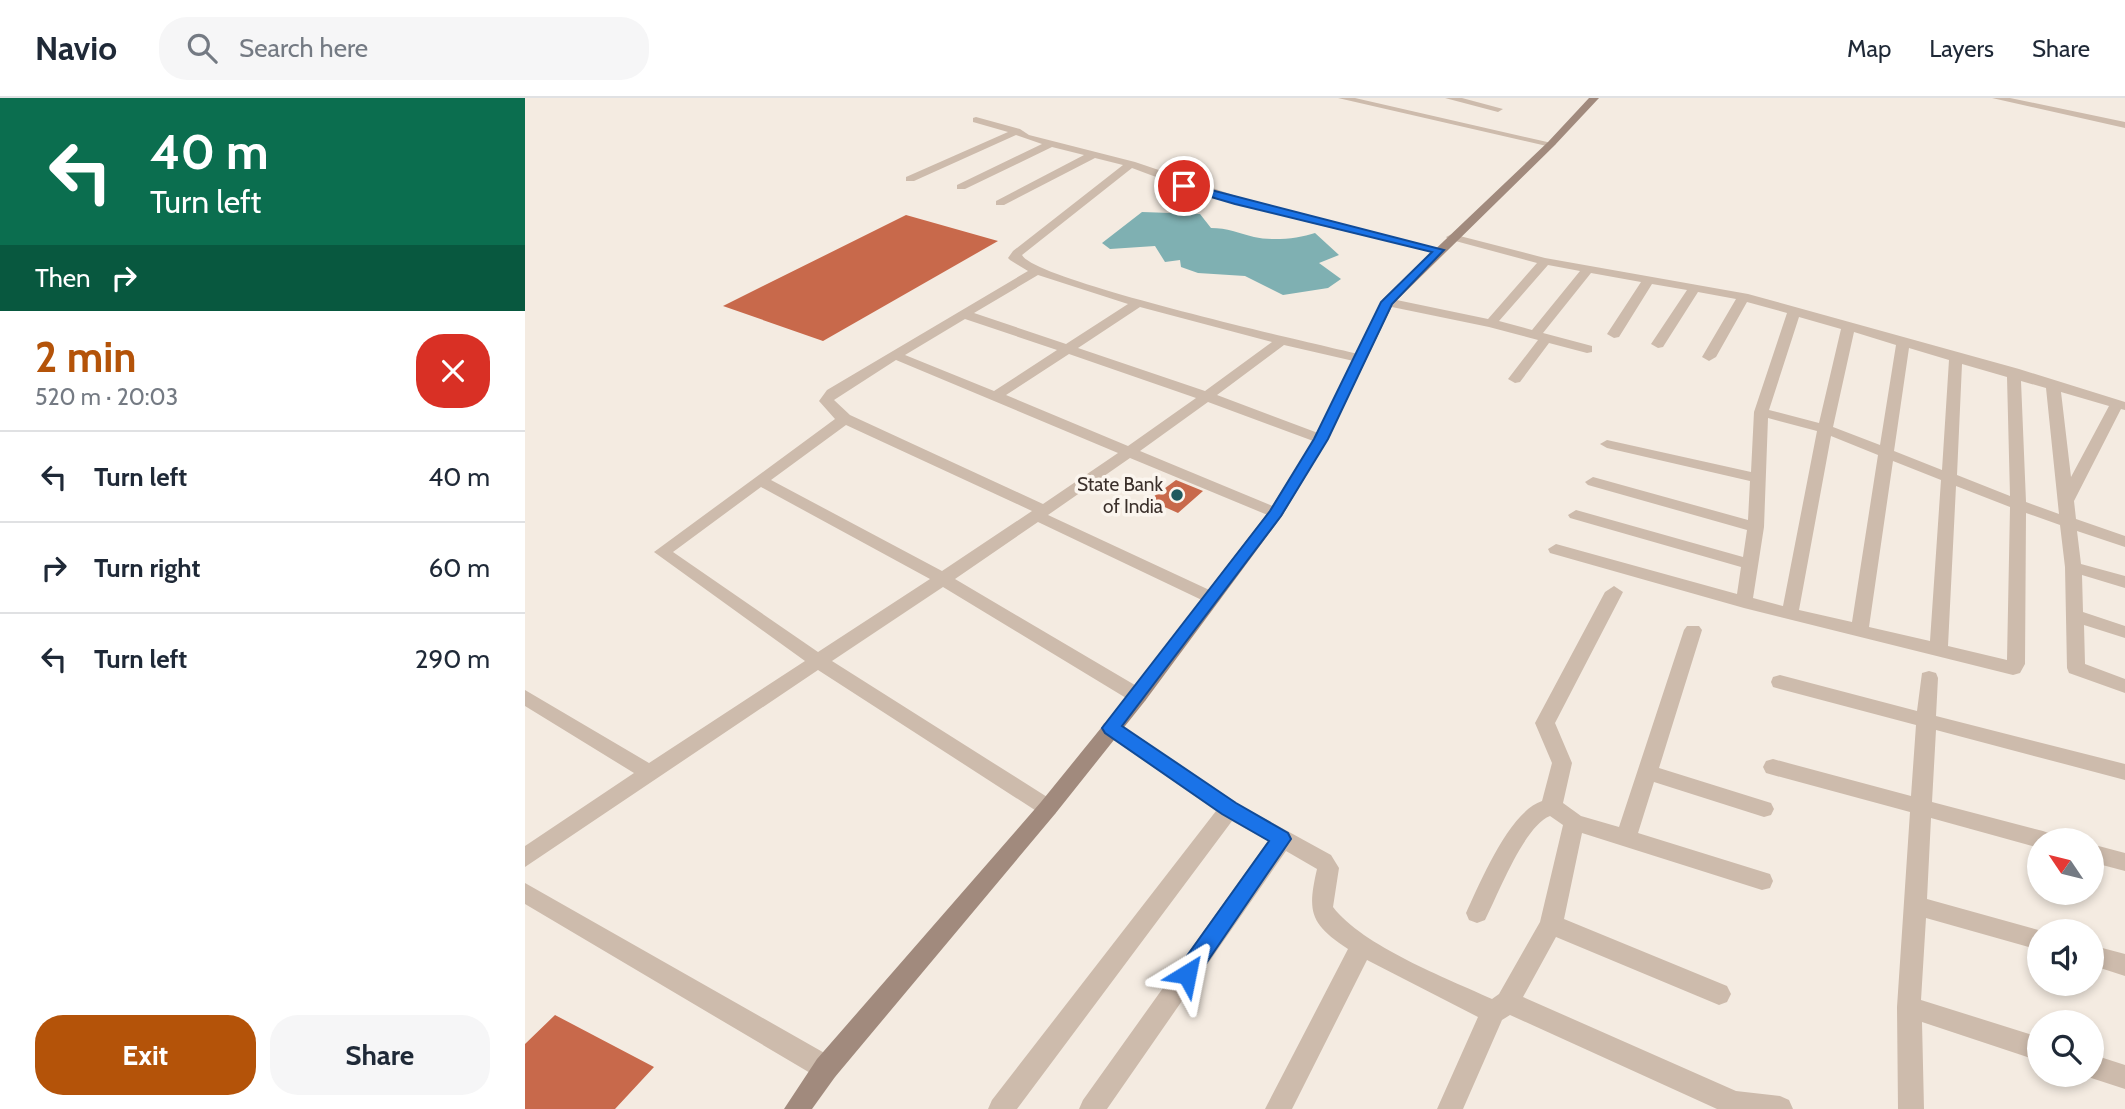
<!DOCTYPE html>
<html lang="en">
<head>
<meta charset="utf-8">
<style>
  :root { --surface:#fff; --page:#f6f6f7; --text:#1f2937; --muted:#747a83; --line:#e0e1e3; --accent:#b45309 }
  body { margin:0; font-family:Cabin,sans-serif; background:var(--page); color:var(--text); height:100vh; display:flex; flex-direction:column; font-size:26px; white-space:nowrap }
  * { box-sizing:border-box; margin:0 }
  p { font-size:23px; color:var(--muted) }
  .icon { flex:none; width:38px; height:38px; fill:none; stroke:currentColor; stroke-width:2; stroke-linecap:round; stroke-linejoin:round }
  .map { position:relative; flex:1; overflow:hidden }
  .sheet { display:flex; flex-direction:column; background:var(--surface); width:525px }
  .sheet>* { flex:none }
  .banner { background:#0b6e4f; color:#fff; overflow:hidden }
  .needle { width:46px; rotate:305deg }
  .buttons { position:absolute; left:1502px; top:730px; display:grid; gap:14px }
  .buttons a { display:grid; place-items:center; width:77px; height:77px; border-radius:50%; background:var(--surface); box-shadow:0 4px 10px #0003; font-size:35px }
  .pin { position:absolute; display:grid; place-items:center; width:60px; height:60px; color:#fff; margin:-30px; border:4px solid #fff; border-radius:50%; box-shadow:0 2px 7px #0007 }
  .me { position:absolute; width:77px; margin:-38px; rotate:35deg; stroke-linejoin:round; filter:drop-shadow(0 0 5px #0008) }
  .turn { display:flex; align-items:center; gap:24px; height:147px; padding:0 35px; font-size:32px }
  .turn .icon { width:91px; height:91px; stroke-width:2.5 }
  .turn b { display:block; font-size:49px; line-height:60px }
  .then { display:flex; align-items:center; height:66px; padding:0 35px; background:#0003; gap:14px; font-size:26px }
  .round { display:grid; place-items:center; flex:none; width:74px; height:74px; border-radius:28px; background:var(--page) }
  .overview { display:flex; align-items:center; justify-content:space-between; height:119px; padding:0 35px }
  h1 { font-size:42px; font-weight:800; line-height:52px; color:var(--accent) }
  .cta { display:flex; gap:14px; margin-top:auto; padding:14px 35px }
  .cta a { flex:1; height:80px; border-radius:28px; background:var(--accent); color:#fff; font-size:28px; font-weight:800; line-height:80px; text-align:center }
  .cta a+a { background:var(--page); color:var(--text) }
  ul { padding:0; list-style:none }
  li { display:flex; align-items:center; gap:21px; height:91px; padding:0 35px; border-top:2px solid var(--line) }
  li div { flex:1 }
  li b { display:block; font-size:26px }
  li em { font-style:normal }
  header { display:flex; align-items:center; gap:42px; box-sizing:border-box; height:98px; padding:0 35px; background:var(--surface); border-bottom:2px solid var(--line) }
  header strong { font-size:33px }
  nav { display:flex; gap:38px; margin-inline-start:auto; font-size:24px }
  .search { width:490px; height:63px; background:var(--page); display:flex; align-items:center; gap:18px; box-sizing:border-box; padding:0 24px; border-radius:28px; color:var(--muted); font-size:26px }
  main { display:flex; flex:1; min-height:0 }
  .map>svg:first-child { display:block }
</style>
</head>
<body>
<header>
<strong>Navio</strong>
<div class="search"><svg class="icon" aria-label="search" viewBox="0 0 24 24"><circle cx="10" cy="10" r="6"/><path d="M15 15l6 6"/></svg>Search here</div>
<nav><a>Map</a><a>Layers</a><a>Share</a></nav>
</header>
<main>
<section class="sheet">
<div class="banner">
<div class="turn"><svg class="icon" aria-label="left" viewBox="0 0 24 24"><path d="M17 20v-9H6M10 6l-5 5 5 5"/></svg><div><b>40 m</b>Turn left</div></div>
<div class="then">Then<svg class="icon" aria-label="right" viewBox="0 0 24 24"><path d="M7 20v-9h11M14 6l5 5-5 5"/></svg></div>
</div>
<div class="overview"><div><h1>2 min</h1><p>520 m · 20:03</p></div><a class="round" style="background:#d93025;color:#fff"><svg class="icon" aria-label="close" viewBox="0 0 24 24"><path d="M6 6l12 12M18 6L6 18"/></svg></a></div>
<ul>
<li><svg class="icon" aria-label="left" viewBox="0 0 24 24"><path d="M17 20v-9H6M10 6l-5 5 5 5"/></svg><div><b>Turn left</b></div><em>40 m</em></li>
<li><svg class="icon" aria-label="right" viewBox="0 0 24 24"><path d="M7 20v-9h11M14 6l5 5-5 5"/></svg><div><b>Turn right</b></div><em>60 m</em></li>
<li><svg class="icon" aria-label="left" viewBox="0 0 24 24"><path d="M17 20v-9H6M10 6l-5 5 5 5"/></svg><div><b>Turn left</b></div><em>290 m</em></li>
</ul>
<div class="cta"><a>Exit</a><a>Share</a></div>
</section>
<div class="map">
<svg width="1600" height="1011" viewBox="0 0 1600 1011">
  <rect width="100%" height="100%" fill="#f4ebe1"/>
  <path fill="#7fb0b2" d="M617,114L675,116L686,130C702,130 714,135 729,139C747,143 773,141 790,135L814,157L794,165L816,181L803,190L758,197L720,178L673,175L656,169L655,162L640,164L630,148L585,151L577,145Z"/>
  <path fill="#c8694b" d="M381,117L473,143L298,243L198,208Z
    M651,382L678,393L653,415L624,402Z
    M30,917L129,969L90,1011H0V946Z"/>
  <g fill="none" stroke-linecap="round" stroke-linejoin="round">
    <path fill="#cdbbac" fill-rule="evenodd" d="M813,0H830L1031,46L1026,49Z
      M920,0H937L978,11L973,14Z
      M1467,0H1485L1600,24V30Z
      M451,19L495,31L504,37L610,64L723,102L920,152L914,155C810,131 707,109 607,70L497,157C510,183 791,246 838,257L840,260L833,264L759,247L692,297L801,338L803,341L801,344H791L683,304L615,353L757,412L759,415L757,418H745L605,360L523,417L693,496L696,500L693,504H681L513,424L430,481L620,593L623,598L620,603H606L418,489L307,563L530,704L533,710L530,716L523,718L516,716L293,572L0,769V748L109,675L0,608V592L124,665L280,563L129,454L310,321L294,303L302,292L503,173L485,162L483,160L488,153L598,67L570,60L479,107H471V103L559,57L527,49L440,91H432V87L517,46L491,37L389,83H381V79L483,34L448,24V20ZM513,177L603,206L541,246L449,215ZM615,209L747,244L680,293L553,250ZM440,221L532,252L469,293L380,257ZM544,256L671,300L603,348L481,297ZM371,262L593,355L518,406L325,317L309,302ZM321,327L507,413L417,473L246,382ZM236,389L405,481L293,554L148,454Z
      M927,136L1020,160L1223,196L1494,271L1600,304V312L1596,311L1549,403L1551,421L1600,438V449L1552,433L1556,466L1600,478V490L1557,477L1558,514L1600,528V540L1559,527L1560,566L1600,581V595L1544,575L1542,570L1540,469L1535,427L1501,415L1500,566L1495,575L1488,577L1219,510L1025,455L1023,451L1031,446L1212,496L1216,469L1045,420L1043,417L1051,412L1218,459L1222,432L1063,387L1060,384L1068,379L1223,422L1225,383L1082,350L1075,346L1082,342L1226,374L1229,314L1262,215L1222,204L1191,259L1184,263L1177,259L1211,201L1173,194L1138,249L1133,250L1126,246L1162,192L1127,186L1094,239L1089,240L1082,236L1116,184L1066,175L1018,235L1067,248V254L1062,255L1024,245L995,284L990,285L983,281L1013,242L964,229L862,208L856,204L862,200L963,221L1012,165L923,141L921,139ZM1023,167L1055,173L1007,232L974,223ZM1274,219L1316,231L1294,325L1244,312ZM1329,234L1371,247L1355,347L1308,329ZM1384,250L1424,262L1417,372L1369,353ZM1437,266L1482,279L1485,398L1432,377ZM1496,283L1521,290L1534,416L1501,404ZM1536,294L1584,308L1546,379ZM1243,320L1292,333L1258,508L1228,500L1239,429ZM1306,338L1353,357L1327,524L1274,512ZM1368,363L1416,382L1405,543L1344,529ZM1431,388L1485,409L1482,562L1423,548Z
      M1089,488L1098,494L1030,625L1047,665L1038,705L1056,718L1094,729L1159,532L1162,528H1174L1177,532L1134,670L1246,705L1249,711L1246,717L1239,719L1129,684L1113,735L1245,776L1248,783L1245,790L1237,792L1057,735L1039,821L1202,888L1206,896L1202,904L1194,907L1031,839L998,899L1211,993L1255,998L1264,1002L1268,1011H1192L985,917L977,922L938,1011H912L953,919L842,862L767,1011H740L823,851C785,826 782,814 792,771L761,753L582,1011H554L558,1002L743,743L707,723L492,1011H463L467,1002L691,713L579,635L576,630L579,625L586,623L711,705L806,757L814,770L808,809C838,848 921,880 967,901L974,896L1015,824L1038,727L1025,718C999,728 973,797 960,822L952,825L944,822L941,815C955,785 984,714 1017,703L1027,665L1010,625L1080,494Z
      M1404,573L1411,575L1413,580L1411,618L1600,666V682L1411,632L1407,704L1518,733L1526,736L1529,742H1514V750L1406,720L1402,801L1517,833H1514V852L1401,820L1396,902L1514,939V963L1397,924L1399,1011H1373L1372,909L1385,714L1248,677L1241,675L1238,669L1241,663L1248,661L1386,698L1391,627L1255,591L1248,589L1246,584L1248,579L1255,577L1392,613L1397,575Z
      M1566,746L1600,755V773L1566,764Z
      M0,785L310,961L314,970L310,979L301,982L292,979L0,806Z
      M1566,847L1600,856V878L1566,867Z
      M1566,956L1600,967V991L1557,977L1566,976Z"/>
    <path fill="#a18a7d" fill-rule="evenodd" d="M1064,0H1074L1029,48L868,206L803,341L757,418L620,603L530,716L310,979L287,1011H259L292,961L516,704L606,593L744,413L789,341L858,201L1023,44Z"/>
  </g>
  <path fill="#1a73e8" stroke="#114b97" stroke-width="2" d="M659,85L919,152L867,206L803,341L756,418L597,628L711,705L763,735L766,741L669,883L662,886L654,883L651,876L654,869L744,743L697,716L580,635L577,630L745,413L789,341L856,204L907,154L710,106L655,90L654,88Z"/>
  <circle fill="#1f5a5e" stroke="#fbf5ee" stroke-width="2.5" cx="652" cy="397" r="7"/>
  <g text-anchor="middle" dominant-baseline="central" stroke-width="7" stroke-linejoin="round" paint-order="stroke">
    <g font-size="19" fill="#3b302b" stroke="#fbf5ee" text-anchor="end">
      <text x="638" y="386">State Bank<tspan x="638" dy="22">of India</tspan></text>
    </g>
  </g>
</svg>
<div class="buttons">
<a><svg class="needle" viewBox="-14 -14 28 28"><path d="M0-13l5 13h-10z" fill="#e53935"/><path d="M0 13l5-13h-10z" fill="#747a83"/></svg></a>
<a><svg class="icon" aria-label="sound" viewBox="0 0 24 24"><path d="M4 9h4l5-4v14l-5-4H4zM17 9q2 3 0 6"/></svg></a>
<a><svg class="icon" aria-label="search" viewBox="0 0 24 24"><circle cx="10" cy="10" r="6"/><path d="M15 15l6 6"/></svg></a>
</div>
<div class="pin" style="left:659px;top:88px;background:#d93025"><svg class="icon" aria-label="arrive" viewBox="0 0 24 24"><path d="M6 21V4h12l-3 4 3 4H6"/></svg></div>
<svg class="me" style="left:662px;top:876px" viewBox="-20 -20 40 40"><path d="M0-17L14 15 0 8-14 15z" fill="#1a73e8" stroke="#fff" stroke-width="4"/></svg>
</div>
</main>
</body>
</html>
